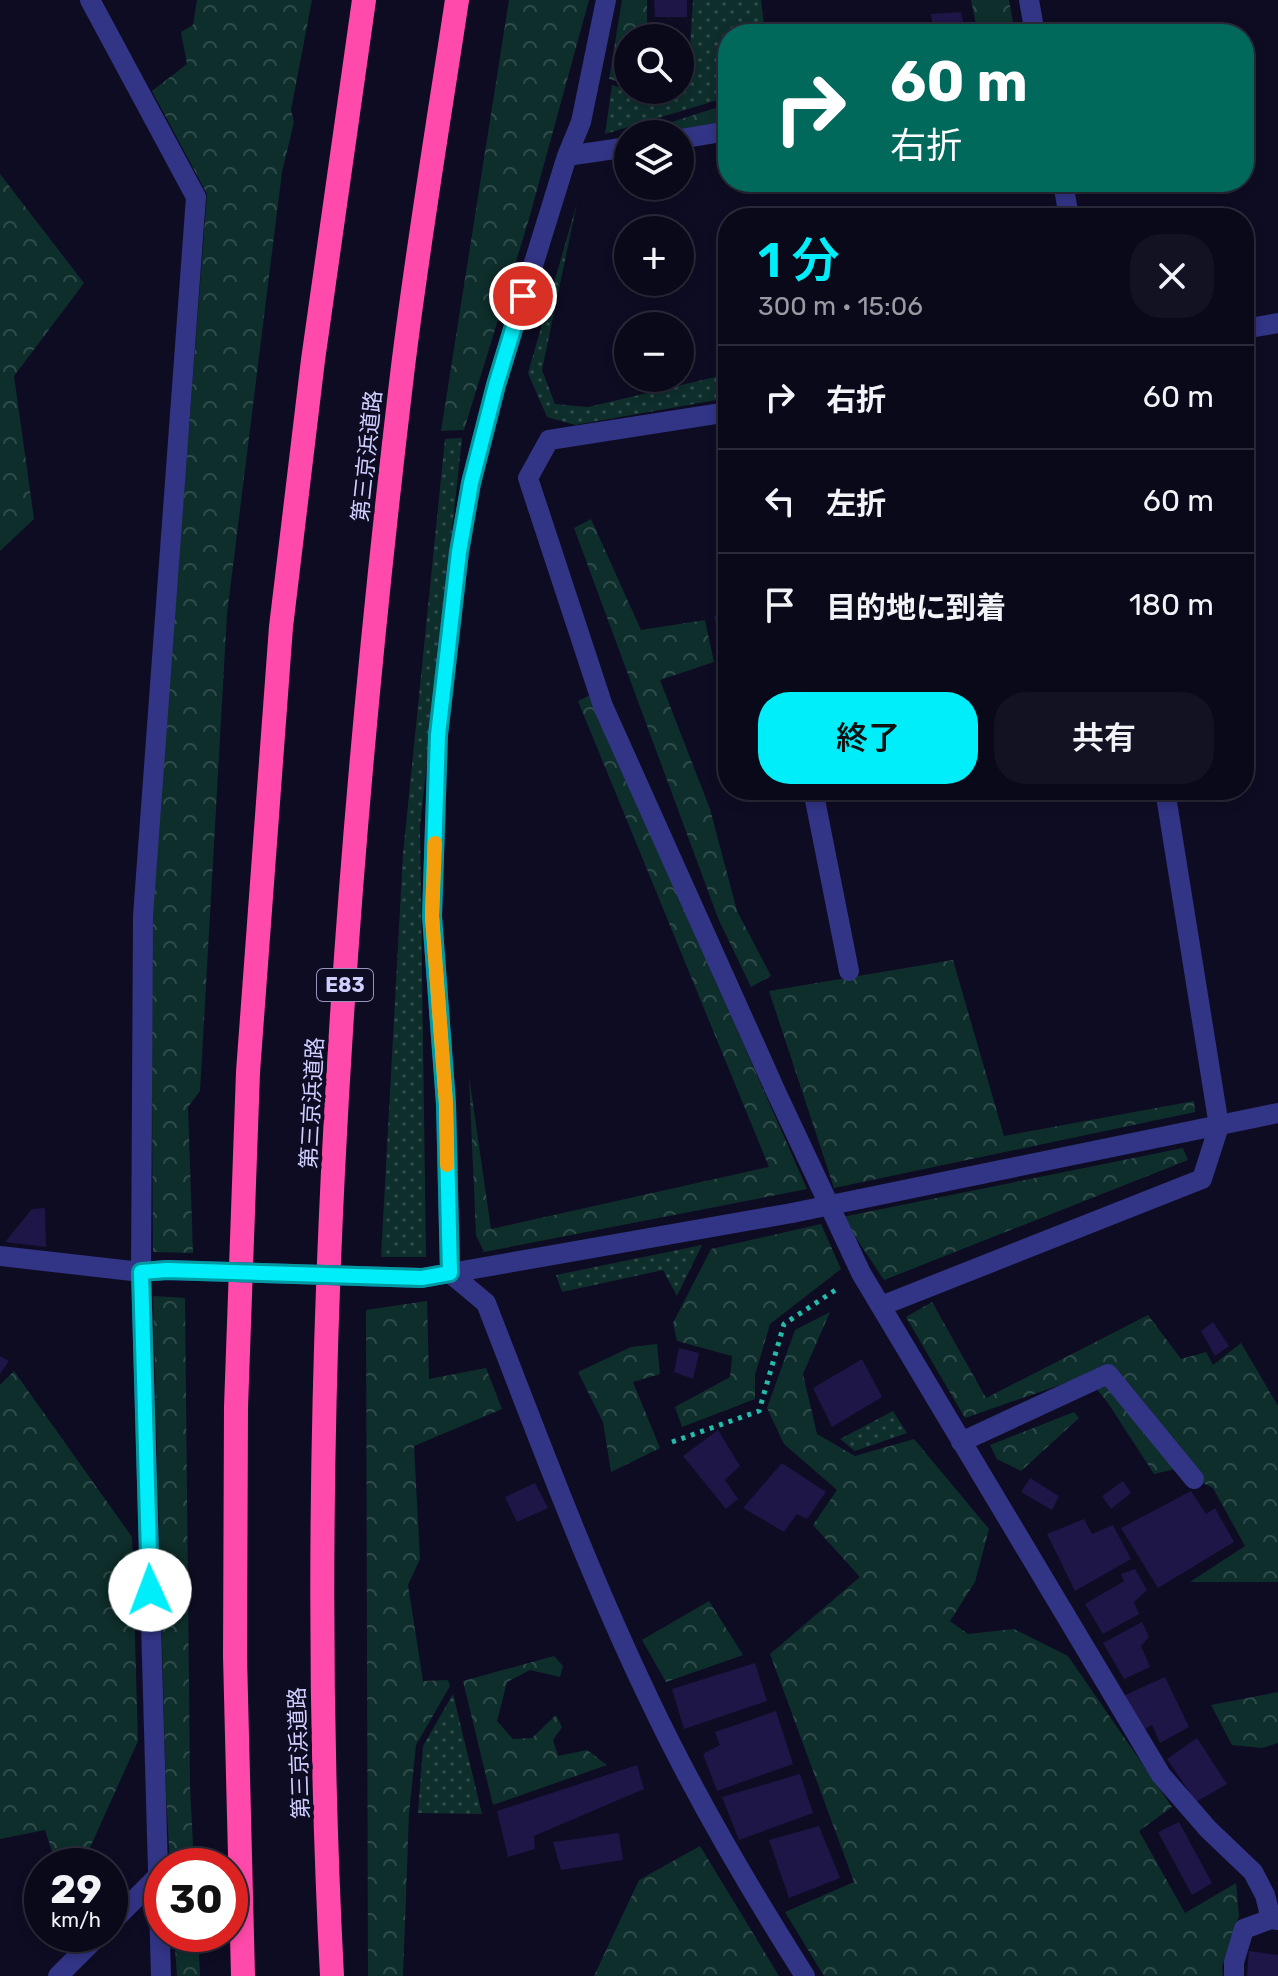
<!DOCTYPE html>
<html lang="ja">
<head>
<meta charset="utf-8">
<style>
  :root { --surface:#0a091a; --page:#131223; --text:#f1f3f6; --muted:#999aa2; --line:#2a2a39; --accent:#00eef9 }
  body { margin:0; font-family:Rubik,"Noto Sans JP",sans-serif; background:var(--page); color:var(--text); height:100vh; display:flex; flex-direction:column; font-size:30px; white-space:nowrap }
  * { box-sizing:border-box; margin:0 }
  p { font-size:26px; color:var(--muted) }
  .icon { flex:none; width:44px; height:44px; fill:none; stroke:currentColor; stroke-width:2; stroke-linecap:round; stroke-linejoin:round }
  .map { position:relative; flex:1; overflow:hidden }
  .sheet { position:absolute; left:718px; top:208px; width:536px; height:592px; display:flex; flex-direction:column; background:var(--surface); border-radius:32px; box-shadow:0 4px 12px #0003,0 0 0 2px var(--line) }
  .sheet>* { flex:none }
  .top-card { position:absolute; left:718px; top:24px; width:536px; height:168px; border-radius:32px; box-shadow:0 4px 12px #0003,0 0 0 2px var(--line); background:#00695c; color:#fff; overflow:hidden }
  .tools { position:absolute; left:614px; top:24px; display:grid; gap:16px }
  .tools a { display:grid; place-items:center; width:80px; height:80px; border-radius:50%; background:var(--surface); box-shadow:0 4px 12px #0003,0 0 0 2px var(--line); font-size:40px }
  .speed { position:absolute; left:24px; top:1848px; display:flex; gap:16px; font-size:40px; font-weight:700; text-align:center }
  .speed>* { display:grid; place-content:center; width:104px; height:104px; border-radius:50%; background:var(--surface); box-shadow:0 4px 12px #0003,0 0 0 2px var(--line); line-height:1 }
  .speed small { font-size:20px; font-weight:400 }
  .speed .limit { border:12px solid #d22; background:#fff; color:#111 }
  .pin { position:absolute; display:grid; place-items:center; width:68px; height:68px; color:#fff; margin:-34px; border:4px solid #fff; border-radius:50%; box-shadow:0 2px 8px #0007 }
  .me { position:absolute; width:88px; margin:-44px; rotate:358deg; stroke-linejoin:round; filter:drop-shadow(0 0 6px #0008) }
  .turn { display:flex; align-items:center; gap:28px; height:168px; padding:0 40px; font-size:36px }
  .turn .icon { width:104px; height:104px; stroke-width:2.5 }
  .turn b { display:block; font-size:56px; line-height:68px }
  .round { display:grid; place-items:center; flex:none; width:84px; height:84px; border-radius:32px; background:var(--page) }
  .summary { display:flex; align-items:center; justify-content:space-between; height:136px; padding:0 40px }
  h1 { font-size:48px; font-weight:600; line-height:60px; color:var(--accent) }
  .primary-button { display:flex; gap:16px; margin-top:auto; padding:16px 40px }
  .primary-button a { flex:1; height:92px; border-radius:32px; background:var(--accent); color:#111; font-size:32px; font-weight:600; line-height:92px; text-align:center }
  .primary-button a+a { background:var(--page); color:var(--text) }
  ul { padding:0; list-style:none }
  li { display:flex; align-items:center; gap:24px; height:104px; padding:0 40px; border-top:2px solid var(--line) }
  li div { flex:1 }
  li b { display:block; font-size:30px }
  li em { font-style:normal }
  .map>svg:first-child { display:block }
</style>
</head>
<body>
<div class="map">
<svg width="1278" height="1976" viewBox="0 0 1278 1976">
  <defs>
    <pattern id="grass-dots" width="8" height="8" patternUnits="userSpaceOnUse" patternTransform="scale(2)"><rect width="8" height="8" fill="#0e2e2b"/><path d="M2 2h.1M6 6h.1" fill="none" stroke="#304b4b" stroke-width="1.8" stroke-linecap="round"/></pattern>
    <pattern id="forest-crowns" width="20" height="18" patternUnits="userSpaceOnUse" patternTransform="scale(2)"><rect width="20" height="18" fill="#0e2e2b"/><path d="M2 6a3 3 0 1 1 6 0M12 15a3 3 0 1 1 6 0" fill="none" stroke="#304b4b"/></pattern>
  </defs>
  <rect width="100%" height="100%" fill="#0e0c23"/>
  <path fill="url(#grass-dots)" d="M693,0H761L765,34H728V97L605,134L612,85L657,99L672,90H680V85L688,79Z
    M577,203L542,370L555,404L588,407L728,374V398L575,425L547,417L528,373Z
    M462,438L420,826L426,1257H381L403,854L445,439Z
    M702,1245L677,1296L663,1270L562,1292L556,1275Z
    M893,1411L907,1433L855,1451L840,1439Z
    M453,1694L482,1814L418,1813L423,1746Z"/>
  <path fill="url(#forest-crowns)" d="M197,0H312L291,110L294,122L282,172L227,614L200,1091L188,1107L193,1253L153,1252L151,919L207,194L152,91L187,64L181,32L193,25Z
    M509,0H589L529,219L464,430L441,431Z
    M622,0H647V38H628V84L609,79Z
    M971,0H1009L1015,34H978Z
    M728,104V123L663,134H634Z
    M0,174L84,283L14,376L34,519L0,551Z
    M591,519L641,630L705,620L714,662L660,680L710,809L737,911L771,976L751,987L718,918L574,528Z
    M590,695L807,1189L484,1252L476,1235L469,1076L491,1229L769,1167L578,701Z
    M953,960L1004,1136L1194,1101L1195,1112L834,1188L769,991Z
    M1183,1148L1188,1160L884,1280L842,1217Z
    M821,1224L841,1269L770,1324L755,1375V1399L682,1427L675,1407L730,1377L732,1356L677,1341L673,1323L711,1249Z
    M153,1296L185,1298L190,1785L194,1866H170L166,1796Z
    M427,1301L429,1379L486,1368L502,1409L414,1446L420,1559L408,1585L423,1681L448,1680L450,1686L416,1745L409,1814L403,1976H368L366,1310Z
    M932,1302L986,1398L1148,1315L1181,1359L1206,1352L1213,1365L1241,1343L1278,1406V1582H1190L1245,1546L1213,1488L1175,1469L1154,1474L1108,1403L1086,1376L965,1418L906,1317Z
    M830,1312L803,1374L817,1434L855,1456L914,1439L989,1529L975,1582L950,1621L968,1634L1014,1629L1068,1656L1172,1807L1139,1831L1185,1913L1236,1883L1239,1916L1222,1967L1223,1976H824L785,1912L854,1882L770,1654L860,1577L813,1525L837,1490L784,1444L767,1408L795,1330Z
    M657,1344L660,1374L633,1382L660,1448L611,1472L603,1422L578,1372L631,1347Z
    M14,1371L132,1537L138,1741L88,1852L55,1860L45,1830L0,1839V1385Z
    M1074,1412L1079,1418L1021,1471L997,1459L990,1445Z
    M709,1601L743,1655L666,1682L642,1640Z
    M554,1656L563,1666L560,1677L530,1670L507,1682L497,1721L513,1739L532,1738L556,1715L562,1727L553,1740L558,1756L587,1750L607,1765L493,1805L463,1681Z
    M1278,1692V1743L1262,1748L1232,1745L1211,1705Z
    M700,1846L779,1976H594L639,1880Z
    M174,1934H198L200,1976H177Z"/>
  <path fill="#1d1646" d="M654,0H687V17H655Z
    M961,12L966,34H934L931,14Z
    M680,38H685L682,64H680Z
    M728,613V644L720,646L714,616Z
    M45,1208L46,1247L5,1242L32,1209Z
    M1213,1322L1229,1346L1215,1356L1201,1331Z
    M679,1348L699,1353L693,1379L674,1372Z
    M0,1356L9,1361L0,1374Z
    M862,1359L882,1397L832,1427L813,1388Z
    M718,1430L740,1466L725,1480L738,1499L726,1509L683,1456Z
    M782,1463L826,1492L807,1519L797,1514L784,1532L743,1508Z
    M1030,1478L1059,1496L1052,1510L1021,1492Z
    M1123,1481L1131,1493L1111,1509L1102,1496Z
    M535,1483L548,1508L517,1522L505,1497Z
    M1191,1491L1206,1514L1215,1508L1234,1542L1158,1588L1121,1528Z
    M1084,1519L1092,1534L1113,1525L1131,1559L1075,1591L1047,1534Z
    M1135,1569L1147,1590L1134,1602L1139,1614L1103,1634L1085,1604L1124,1581L1121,1574Z
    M1142,1622L1149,1637L1141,1646L1150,1667L1124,1679L1103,1643Z
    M755,1663L767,1701L684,1729L672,1689Z
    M1165,1677L1189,1727L1160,1743L1152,1725L1144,1730L1125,1695Z
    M776,1711L793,1764L717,1791L703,1754L720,1745L715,1732Z
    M1197,1738L1227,1784L1196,1802L1167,1759Z
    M637,1765L644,1789L534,1836L535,1849L508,1857L497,1811Z
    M800,1774L813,1813L739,1840L722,1797Z
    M1179,1822L1212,1883L1192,1895L1158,1832Z
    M819,1826L840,1878L789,1898L769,1840Z
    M619,1833L623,1860L561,1870L553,1842Z
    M1249,1951L1278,1955V1976H1247Z"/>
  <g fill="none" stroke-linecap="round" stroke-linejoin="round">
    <path stroke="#23beab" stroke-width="5" stroke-dasharray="4 6" stroke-linecap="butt" d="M672,1442L759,1411L784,1324L837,1289"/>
    <path stroke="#323486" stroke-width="20" d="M90,0L196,197L143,916L141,1272L161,1976
      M606,0L581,122L567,156L496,385L471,483L459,552L438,735L432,916L446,1104L450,1273L486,1303C538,1437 588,1572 650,1701C695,1796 749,1888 805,1976
      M1029,0L1035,34
      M680,139L728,131
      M567,156L628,147
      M1063,182L1069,218
      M1244,329L1278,323
      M728,412L549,440L528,478L603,706L777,1094L861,1273L1161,1775L1208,1829L1253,1872L1265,1895L1271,1919
      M813,790L849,971
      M860,1199L1278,1113
      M0,1256L141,1272L167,1270
      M422,1278L792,1213
      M881,1306L1202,1179L1219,1126L1165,790
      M961,1442L1108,1374L1194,1479
      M110,1924L158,1876
      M58,1976L100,1934
      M1234,1976V1962L1244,1929L1271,1919L1278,1920"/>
    <path stroke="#ff49ab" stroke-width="24" d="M243,1976L235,1656L236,1407L248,1072L281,627L313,360L364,0
      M332,1976C304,1443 339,904 402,375C417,250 438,125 457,0"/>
    <path stroke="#323486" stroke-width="20" d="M792,1213L860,1199
      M167,1270L422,1278"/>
  </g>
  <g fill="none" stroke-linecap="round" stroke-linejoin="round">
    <g stroke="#009ba2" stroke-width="20">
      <path id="route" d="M150,1590L141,1272L167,1270L422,1278L450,1273L446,1104L432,916L438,735L459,552L471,483L496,385L523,296"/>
    </g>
    <use href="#route" stroke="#00eef9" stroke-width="14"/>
    <path stroke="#f59e0b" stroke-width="14" d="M435,843L432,916L446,1104L447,1165"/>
  </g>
  <g text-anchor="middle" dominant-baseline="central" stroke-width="8" stroke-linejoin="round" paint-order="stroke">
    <rect fill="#0e0c23" stroke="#9694bd" stroke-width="2" x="317" y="969" width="56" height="32" rx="6"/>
    <g font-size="20" font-weight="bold" fill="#d0ceff">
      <text x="345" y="985">E83</text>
    </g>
    <g font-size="22" fill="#d0ceff" stroke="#0e0c23">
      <text transform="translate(367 456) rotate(-84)">第三京浜道路</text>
      <text transform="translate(312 1103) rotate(-87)">第三京浜道路</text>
      <text transform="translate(299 1753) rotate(-92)">第三京浜道路</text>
    </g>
  </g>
</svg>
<div class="tools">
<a><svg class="icon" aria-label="search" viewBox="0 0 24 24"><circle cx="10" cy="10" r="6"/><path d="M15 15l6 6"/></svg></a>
<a><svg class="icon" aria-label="layers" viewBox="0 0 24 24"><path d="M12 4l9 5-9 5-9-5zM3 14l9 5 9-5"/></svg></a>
<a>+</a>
<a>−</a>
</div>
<div class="speed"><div>29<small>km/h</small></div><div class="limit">30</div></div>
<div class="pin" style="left:523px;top:296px;background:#d93025"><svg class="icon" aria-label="arrive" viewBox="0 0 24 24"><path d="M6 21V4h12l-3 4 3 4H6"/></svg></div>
<svg class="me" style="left:150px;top:1590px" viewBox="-20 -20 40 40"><circle r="19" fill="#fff"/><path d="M0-13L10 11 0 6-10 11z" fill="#00eef9"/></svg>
<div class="top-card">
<div class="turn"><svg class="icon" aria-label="right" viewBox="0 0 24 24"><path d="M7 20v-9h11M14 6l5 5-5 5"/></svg><div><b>60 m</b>右折</div></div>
</div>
<section class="sheet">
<div class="summary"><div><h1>1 分</h1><p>300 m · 15:06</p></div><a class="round"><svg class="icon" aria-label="close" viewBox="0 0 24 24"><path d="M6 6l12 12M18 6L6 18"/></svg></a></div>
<ul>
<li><svg class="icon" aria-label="right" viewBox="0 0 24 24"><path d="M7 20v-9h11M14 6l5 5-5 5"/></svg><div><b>右折</b></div><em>60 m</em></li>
<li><svg class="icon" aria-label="left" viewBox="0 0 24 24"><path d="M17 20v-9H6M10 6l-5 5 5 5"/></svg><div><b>左折</b></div><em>60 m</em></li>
<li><svg class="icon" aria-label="arrive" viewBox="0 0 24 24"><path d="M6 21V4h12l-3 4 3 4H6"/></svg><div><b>目的地に到着</b></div><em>180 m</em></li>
</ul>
<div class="primary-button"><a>終了</a><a>共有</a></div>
</section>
</div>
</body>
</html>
